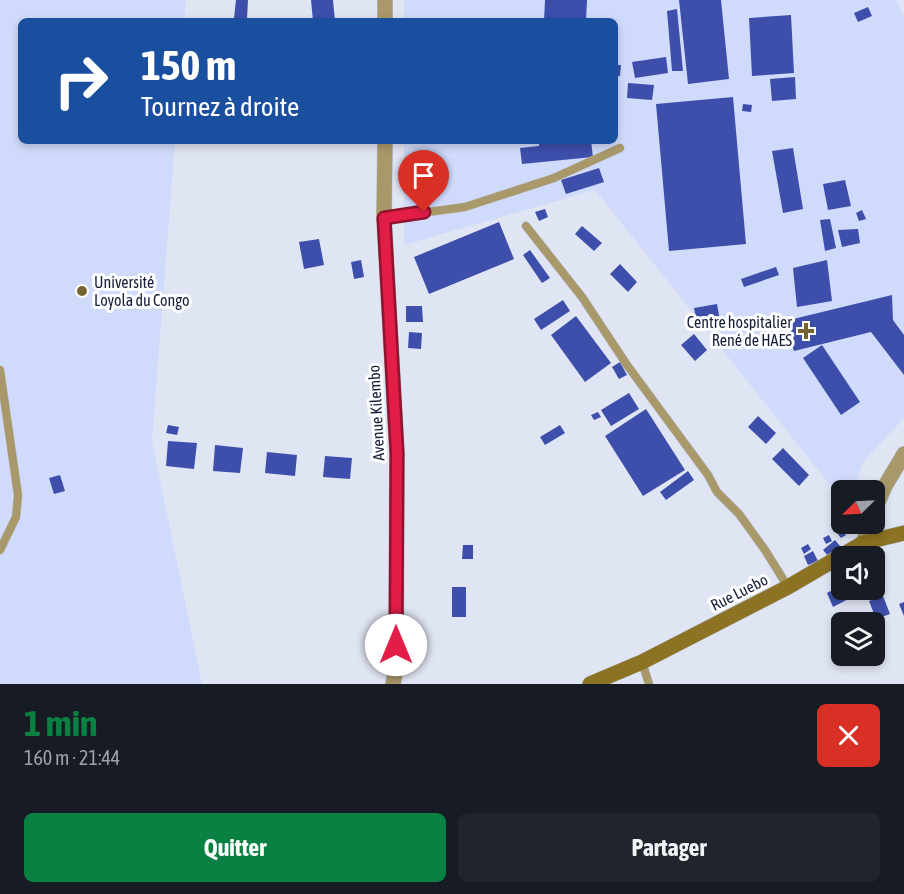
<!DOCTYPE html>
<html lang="fr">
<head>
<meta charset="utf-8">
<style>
  :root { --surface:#171b24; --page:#20242c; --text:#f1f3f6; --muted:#9ea1a6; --accent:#0b8043 }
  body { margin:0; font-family:"Asap Condensed",sans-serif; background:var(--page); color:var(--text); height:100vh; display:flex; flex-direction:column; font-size:22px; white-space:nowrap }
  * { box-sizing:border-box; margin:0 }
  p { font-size:20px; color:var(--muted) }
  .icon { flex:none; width:33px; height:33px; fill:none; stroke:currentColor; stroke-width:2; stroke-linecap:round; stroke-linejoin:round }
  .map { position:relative; height:684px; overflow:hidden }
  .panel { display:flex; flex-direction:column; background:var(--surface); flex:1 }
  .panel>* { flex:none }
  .banner { position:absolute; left:18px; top:18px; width:600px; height:126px; border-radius:9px; box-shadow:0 3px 9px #0003; background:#1a4fa0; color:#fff; overflow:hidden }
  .needle { width:39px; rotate:246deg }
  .buttons { position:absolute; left:831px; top:480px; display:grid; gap:12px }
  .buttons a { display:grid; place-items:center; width:54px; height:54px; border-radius:9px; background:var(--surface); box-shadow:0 3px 9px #0003; font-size:30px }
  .pin { position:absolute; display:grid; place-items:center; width:51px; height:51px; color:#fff; margin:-62px -26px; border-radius:50% 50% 50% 0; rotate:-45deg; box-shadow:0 0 6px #0007 }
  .pin .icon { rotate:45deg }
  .me { position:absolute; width:66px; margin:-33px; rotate:0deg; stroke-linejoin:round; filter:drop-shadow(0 0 4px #0008) }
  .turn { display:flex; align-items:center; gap:21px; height:126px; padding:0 24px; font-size:27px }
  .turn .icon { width:78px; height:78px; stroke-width:2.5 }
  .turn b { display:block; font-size:42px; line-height:51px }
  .round { display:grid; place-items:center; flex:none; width:63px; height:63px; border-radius:9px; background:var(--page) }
  .summary { display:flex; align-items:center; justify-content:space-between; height:102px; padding:0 24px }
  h1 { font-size:36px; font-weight:700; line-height:45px; color:var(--accent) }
  .button { display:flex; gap:12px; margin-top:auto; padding:12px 24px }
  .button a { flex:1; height:69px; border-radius:9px; background:var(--accent); color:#fff; font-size:24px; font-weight:700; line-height:69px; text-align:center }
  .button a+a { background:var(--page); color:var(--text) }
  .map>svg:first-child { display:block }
</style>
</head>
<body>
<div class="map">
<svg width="904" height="684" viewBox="0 0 904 684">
  <rect width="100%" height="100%" fill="#e0e5f4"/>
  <path fill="#d0dbfb" d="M0,0H186L184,21H21V141H175L152,441L202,684H0Z
    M404,0H897L904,18V418L863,462L854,490H842L841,499L595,190L404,245V141H615V21H404Z"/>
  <path fill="#3d4fab" d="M236,0H248L247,19L234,18Z
    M311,0H333L335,21H313Z
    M545,0H587L586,21H544Z
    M679,0H721L729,79L688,84Z
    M868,7L872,16L858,22L854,13Z
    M677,9L683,71H672L667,11Z
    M791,15L794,73L752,76L749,18Z
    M666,57L668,73L635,78L632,62Z
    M615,65H621L620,76H615Z
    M795,77L796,99L772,101L770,79Z
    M628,83L654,85L652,100L627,98Z
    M733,97L746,244L669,251L656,104Z
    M743,104L752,105L751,112L742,111Z
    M539,141H591L593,157L522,164L520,148L539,146Z
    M793,148L803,209L783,213L772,151Z
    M599,168L604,182L566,194L561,180Z
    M845,180L851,206L828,210L823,184Z
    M545,209L548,217L539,221L535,212Z
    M862,210L866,219L859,221L856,213Z
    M830,219L836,248L825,251L820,220Z
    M499,222L514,259L429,294L414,257Z
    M582,226L602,243L594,251L575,234Z
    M858,229L860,243L842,247L838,230Z
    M319,239L324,265L304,269L299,242Z
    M530,250L550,278L542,283L523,255Z
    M361,260L364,277L354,279L351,262Z
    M827,260L832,301L797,307L793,268Z
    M620,264L637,282L628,292L610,274Z
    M776,267L779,275L744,287L741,279Z
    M892,295L893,320L904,335V375L871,332L794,351L785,321Z
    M563,300L570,311L541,330L534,319Z
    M717,304L720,320L697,324L694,308Z
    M406,306H422L423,322H406Z
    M576,316L611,363L585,382L551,335Z
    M409,332L422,333L421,349L408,348Z
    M694,334L707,350L695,361L681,345Z
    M822,345L860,402L841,415L803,358Z
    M620,362L627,375L619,379L612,367Z
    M629,393L639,409L611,426L601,410Z
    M646,409L685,470L643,496L605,436Z
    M598,412L601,417L594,420L591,415Z
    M758,416L776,433L766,444L748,427Z
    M168,425L179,427L177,435L166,433Z
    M560,425L565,433L545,445L540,437Z
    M168,441L197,443L194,469L166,466Z
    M215,445L243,448L240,473L213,471Z
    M783,448L809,475L799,486L772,459Z
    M267,452L297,455L295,476L265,473Z
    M325,456L352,458L350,479L323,477Z
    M688,471L694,480L666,500L660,492Z
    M60,475L65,491L54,494L49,478Z
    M842,530L846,535L841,538L837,533Z
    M829,535L832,541L826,544L823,538Z
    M835,540L840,546L828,556L823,550Z
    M808,544L811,549L804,554L801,548Z
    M463,545H473V559H462Z
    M813,551L818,561L808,565L804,556Z
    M842,585V590H855L858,594L833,607L827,593Z
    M452,587H466V617H452Z
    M883,596L890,614L876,619L869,601Z
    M904,602V616L899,604Z"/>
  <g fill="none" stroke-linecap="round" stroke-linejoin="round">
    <g stroke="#bcc1d2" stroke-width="9">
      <path id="lane" d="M384,218L465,207L554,178L620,148
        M526,226L582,297L627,365L708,475L717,492L739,514L765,550L788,587
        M0,370L18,495L16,517L0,550
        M642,662L649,684"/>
    </g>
    <g stroke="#bcc1d2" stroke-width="16">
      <path id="street" d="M385,0V21
        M385,141L384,218L397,453L396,669L393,684
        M874,511L885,486L904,454
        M863,543L870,524"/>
    </g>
    <g stroke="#bcc1d2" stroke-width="16">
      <path id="secondary" d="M590,684L642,662L788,587L863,543L904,533"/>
    </g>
    <use href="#lane" stroke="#a9996a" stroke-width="8"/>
    <use href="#street" stroke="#a9996a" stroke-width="15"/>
    <use href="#secondary" stroke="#8c7323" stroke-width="15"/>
  </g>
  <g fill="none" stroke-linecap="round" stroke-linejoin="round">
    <g stroke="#92132f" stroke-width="15">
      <path id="route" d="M396,645L397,453L384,218L424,212"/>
    </g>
    <use href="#route" stroke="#e11d48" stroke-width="10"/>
  </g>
  <g fill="#756432" stroke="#fff" stroke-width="2">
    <circle cx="82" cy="291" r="6"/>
    <path d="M803 322h6v6h6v6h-6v6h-6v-6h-6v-6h6z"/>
  </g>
  <g text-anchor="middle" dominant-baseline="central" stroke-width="6" stroke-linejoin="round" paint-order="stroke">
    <g font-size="16" fill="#171e39" stroke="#fff" text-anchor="start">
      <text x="94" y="282">Université<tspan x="94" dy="18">Loyola du Congo</tspan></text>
      <text x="792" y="322" text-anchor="end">Centre hospitalier<tspan x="792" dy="18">René de HAES</tspan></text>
    </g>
    <g font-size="16" fill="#171e39" stroke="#fff">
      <text transform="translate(376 413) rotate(-93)">Avenue Kilembo</text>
      <text transform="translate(739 592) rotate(-27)">Rue Luebo</text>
    </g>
  </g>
</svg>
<div class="buttons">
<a><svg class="needle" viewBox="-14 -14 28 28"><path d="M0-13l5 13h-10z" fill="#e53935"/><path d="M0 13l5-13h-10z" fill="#9ea1a6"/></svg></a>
<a><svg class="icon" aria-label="sound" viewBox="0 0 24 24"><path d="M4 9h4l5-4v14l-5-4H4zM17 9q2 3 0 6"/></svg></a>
<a><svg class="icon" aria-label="layers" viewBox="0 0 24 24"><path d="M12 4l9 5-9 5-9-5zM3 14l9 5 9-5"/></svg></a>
</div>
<div class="pin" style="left:424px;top:212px;background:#d93025"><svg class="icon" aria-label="arrive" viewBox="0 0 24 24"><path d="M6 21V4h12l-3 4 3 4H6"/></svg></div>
<svg class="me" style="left:396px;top:645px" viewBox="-20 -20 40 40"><circle r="19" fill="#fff"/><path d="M0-13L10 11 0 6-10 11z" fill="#e11d48"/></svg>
<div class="banner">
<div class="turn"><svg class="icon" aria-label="right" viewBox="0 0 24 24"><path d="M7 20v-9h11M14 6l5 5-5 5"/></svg><div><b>150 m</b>Tournez à droite</div></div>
</div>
</div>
<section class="panel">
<div class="summary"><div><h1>1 min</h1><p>160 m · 21:44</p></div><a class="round" style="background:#d93025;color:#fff"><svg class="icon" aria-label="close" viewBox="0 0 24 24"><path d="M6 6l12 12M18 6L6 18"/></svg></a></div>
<div class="button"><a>Quitter</a><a>Partager</a></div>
</section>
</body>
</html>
